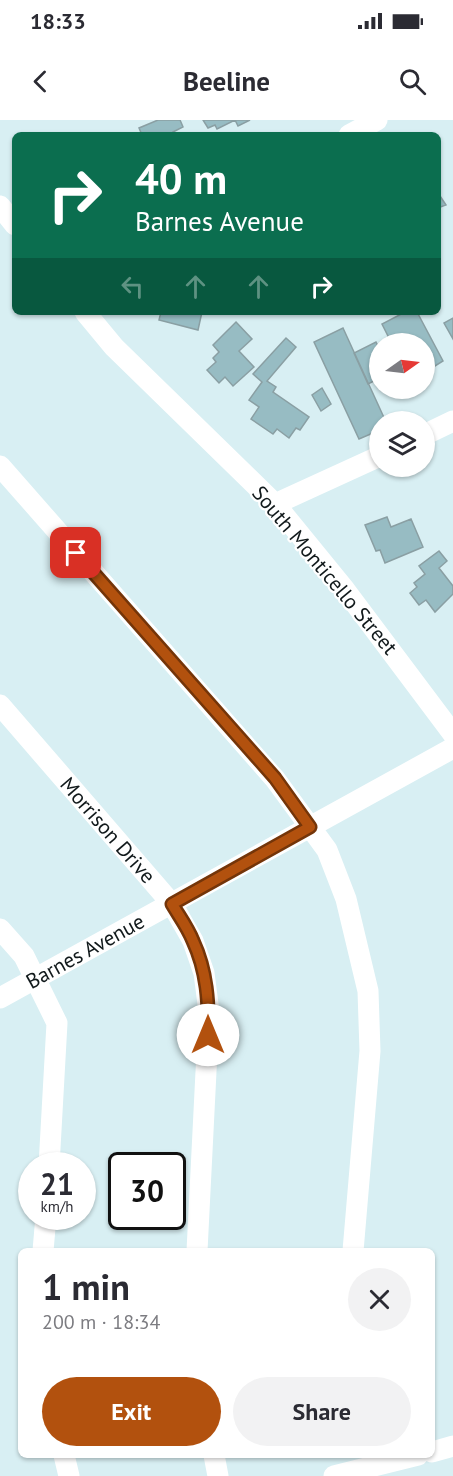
<!DOCTYPE html>
<html lang="en">
<head>
<meta charset="utf-8">
<style>
  :root { --surface:#fff; --page:#f2f2f3; --text:#2b2b33; --muted:#7c7c81; --accent:#b2510e }
  body { margin:0; font-family:"PT Sans",sans-serif; background:var(--page); color:var(--text); height:100vh; display:flex; flex-direction:column; font-size:22px; white-space:nowrap }
  * { box-sizing:border-box; margin:0 }
  p { font-size:20px; color:var(--muted) }
  .icon { flex:none; width:33px; height:33px; fill:none; stroke:currentColor; stroke-width:2; stroke-linecap:round; stroke-linejoin:round }
  .map { position:relative; flex:1; overflow:hidden }
  .side { position:absolute; left:18px; top:1128px; width:417px; height:210px; display:flex; flex-direction:column; background:var(--surface); border-radius:9px; box-shadow:0 2px 4px #0004 }
  .side>* { flex:none }
  .top-card { position:absolute; left:12px; top:12px; width:429px; height:183px; border-radius:9px; box-shadow:0 2px 4px #0004; background:#0b6e4f; color:#fff; overflow:hidden }
  .needle { width:39px; rotate:76deg }
  .controls { position:absolute; left:369px; top:213px; display:grid; gap:12px }
  .controls a { display:grid; place-items:center; width:66px; height:66px; border-radius:50%; background:var(--surface); box-shadow:0 2px 4px #0004; font-size:30px }
  .speed { position:absolute; left:18px; top:1032px; display:flex; gap:12px; font-size:30px; font-weight:700; text-align:center }
  .speed>* { display:grid; place-content:center; width:78px; height:78px; border-radius:50%; background:var(--surface); box-shadow:0 2px 4px #0004; line-height:1 }
  .speed small { font-size:15px; font-weight:400 }
  .speed .limit { border:3px solid #111; border-radius:9px; background:#fff; color:#111 }
  .pin { position:absolute; display:grid; place-items:center; width:51px; height:51px; color:#fff; margin:-26px; border-radius:12px; box-shadow:0 3px 9px #0006 }
  .me { position:absolute; width:66px; margin:-33px; rotate:0deg; stroke-linejoin:round; filter:drop-shadow(0 0 4px #0008) }
  .turn { display:flex; align-items:center; gap:21px; height:126px; padding:0 24px; font-size:27px }
  .turn .icon { width:78px; height:78px; stroke-width:2.5 }
  .turn b { display:block; font-size:42px; line-height:51px }
  .lanes { display:flex; align-items:center; height:57px; padding:0 24px; background:#0003; justify-content:center; gap:30px; direction:ltr }
  .lanes .off { opacity:.35 }
  .round { display:grid; place-items:center; flex:none; width:63px; height:63px; border-radius:32px; background:var(--page) }
  .head { display:flex; align-items:center; justify-content:space-between; height:102px; padding:0 24px }
  h1 { font-size:36px; font-weight:700; line-height:45px }
  .action { display:flex; gap:12px; margin-top:auto; padding:12px 24px }
  .action a { flex:1; height:69px; border-radius:36px; background:var(--accent); color:#fff; font-size:24px; font-weight:700; line-height:69px; text-align:center }
  .action a+a { background:var(--page); color:var(--text) }
  .status { display:flex; justify-content:space-between; align-items:center; height:42px; padding:0 30px; background:var(--surface); direction:ltr }
  .status svg { height:16px; fill:currentColor }
  header { display:flex; justify-content:space-between; align-items:center; height:78px; padding:0 24px; background:var(--surface); font-size:27px; font-weight:700 }
  .map>svg:first-child { display:block }
</style>
</head>
<body>
<div class="status"><b>18:33</b><svg viewBox="0 0 49 12"><path d="M0 12V9h3v3zM5 12V6h3v6zM10 12V3h3v9zM15 12V0h3v12zM26 1h20v11H26zM47 4h2v5h-2z"/></svg></div>
<header><svg class="icon" aria-label="back" viewBox="0 0 24 24"><path d="M15 5l-7 7 7 7"/></svg>Beeline<svg class="icon" aria-label="search" viewBox="0 0 24 24"><circle cx="10" cy="10" r="6"/><path d="M15 15l6 6"/></svg></header>
<div class="map">
<svg width="453" height="1356" viewBox="0 0 453 1356">
  <rect width="100%" height="100%" fill="#d8eff3"/>
  <path fill="#97bcc3" stroke="#8a9fa3" stroke-width="1.5" d="M158,0H180L183,7L173,12L174,15H142L139,8Z
    M203,0H250L238,6L235,0L217,9L215,5L208,8Z
    M438,73L446,85L438,88Z
    M161,192H202L198,210L159,200Z
    M405,192H417L443,241L424,253V224H392L382,204Z
    M453,198V219L444,203Z
    M236,202L252,219L239,231L254,247L233,266L225,257L219,263L207,250L216,242L213,238L219,232L213,225Z
    M343,208L386,302H380V310L359,319L314,222Z
    M286,218L296,227L267,261L276,267L273,272L309,297L300,310L296,308L289,318L277,309L273,314L251,299L259,287L249,280L262,262L253,254Z
    M376,222L380,230V258L368,264L354,233Z
    M322,268L331,284L321,291L312,275Z
    M387,397L391,407L411,399L423,427L385,443L380,430L376,431L365,405Z
    M439,431L447,441L439,448L453,466V474L435,492L426,480L419,485L410,473L417,467L414,463L425,454L419,446Z"/>
  <g fill="none" stroke-linecap="round" stroke-linejoin="round">
    <path stroke="#fff" stroke-width="21" d="M349,15L377,0
      M0,86L15,105
      M85,192L114,227L275,384L345,470L453,614
      M424,315L453,301
      M0,346L275,659L327,730L346,779L368,871L370,931L353,1131
      M275,384L380,336
      M0,585L172,784L193,821L204,853L209,892L197,1131
      M0,809L24,836L57,903L49,1046
      M0,878L453,628
      M43,1131L46,1096
      M432,1332L453,1326
      M64,1335L69,1356
      M214,1335L218,1356
      M334,1356L418,1335"/>
  </g>
  <g fill="none" stroke-linecap="round" stroke-linejoin="round">
    <g stroke="#743509" stroke-width="15">
      <path id="route" d="M76,433L275,658L310,707L172,784C179,796 188,808 193,821C207,851 209,883 208,915"/>
    </g>
    <use href="#route" stroke="#b2510e" stroke-width="10"/>
  </g>
  <g text-anchor="middle" dominant-baseline="central" stroke-width="4.5" stroke-linejoin="round" paint-order="stroke">
    <g font-size="21" fill="#11191b" stroke="#fff">
      <text transform="translate(325 450) rotate(50)">South Monticello Street</text>
      <text transform="translate(108 710) rotate(49)">Morrison Drive</text>
      <text transform="translate(85 831) rotate(-29)">Barnes Avenue</text>
    </g>
  </g>
</svg>
<div class="controls">
<a><svg class="needle" viewBox="-14 -14 28 28"><path d="M0-13l5 13h-10z" fill="#e53935"/><path d="M0 13l5-13h-10z" fill="#7c7c81"/></svg></a>
<a><svg class="icon" aria-label="layers" viewBox="0 0 24 24"><path d="M12 4l9 5-9 5-9-5zM3 14l9 5 9-5"/></svg></a>
</div>
<div class="speed"><div>21<small>km/h</small></div><div class="limit">30</div></div>
<div class="pin" style="left:76px;top:433px;background:#d93025"><svg class="icon" aria-label="arrive" viewBox="0 0 24 24"><path d="M6 21V4h12l-3 4 3 4H6"/></svg></div>
<svg class="me" style="left:208px;top:915px" viewBox="-20 -20 40 40"><circle r="19" fill="#fff"/><path d="M0-13L10 11 0 6-10 11z" fill="#b2510e"/></svg>
<div class="top-card">
<div class="turn"><svg class="icon" aria-label="right" viewBox="0 0 24 24"><path d="M7 20v-9h11M14 6l5 5-5 5"/></svg><div><b>40 m</b>Barnes Avenue</div></div>
<div class="lanes"><svg class="icon off" aria-label="left" viewBox="0 0 24 24"><path d="M17 20v-9H6M10 6l-5 5 5 5"/></svg><svg class="icon off" aria-label="ahead" viewBox="0 0 24 24"><path d="M12 20V5M6 11l6-6 6 6"/></svg><svg class="icon off" aria-label="ahead" viewBox="0 0 24 24"><path d="M12 20V5M6 11l6-6 6 6"/></svg><svg class="icon" aria-label="right" viewBox="0 0 24 24"><path d="M7 20v-9h11M14 6l5 5-5 5"/></svg></div>
</div>
<section class="side">
<div class="head"><div><h1>1 min</h1><p>200 m · 18:34</p></div><a class="round"><svg class="icon" aria-label="close" viewBox="0 0 24 24"><path d="M6 6l12 12M18 6L6 18"/></svg></a></div>
<div class="action"><a>Exit</a><a>Share</a></div>
</section>
</div>
</body>
</html>
